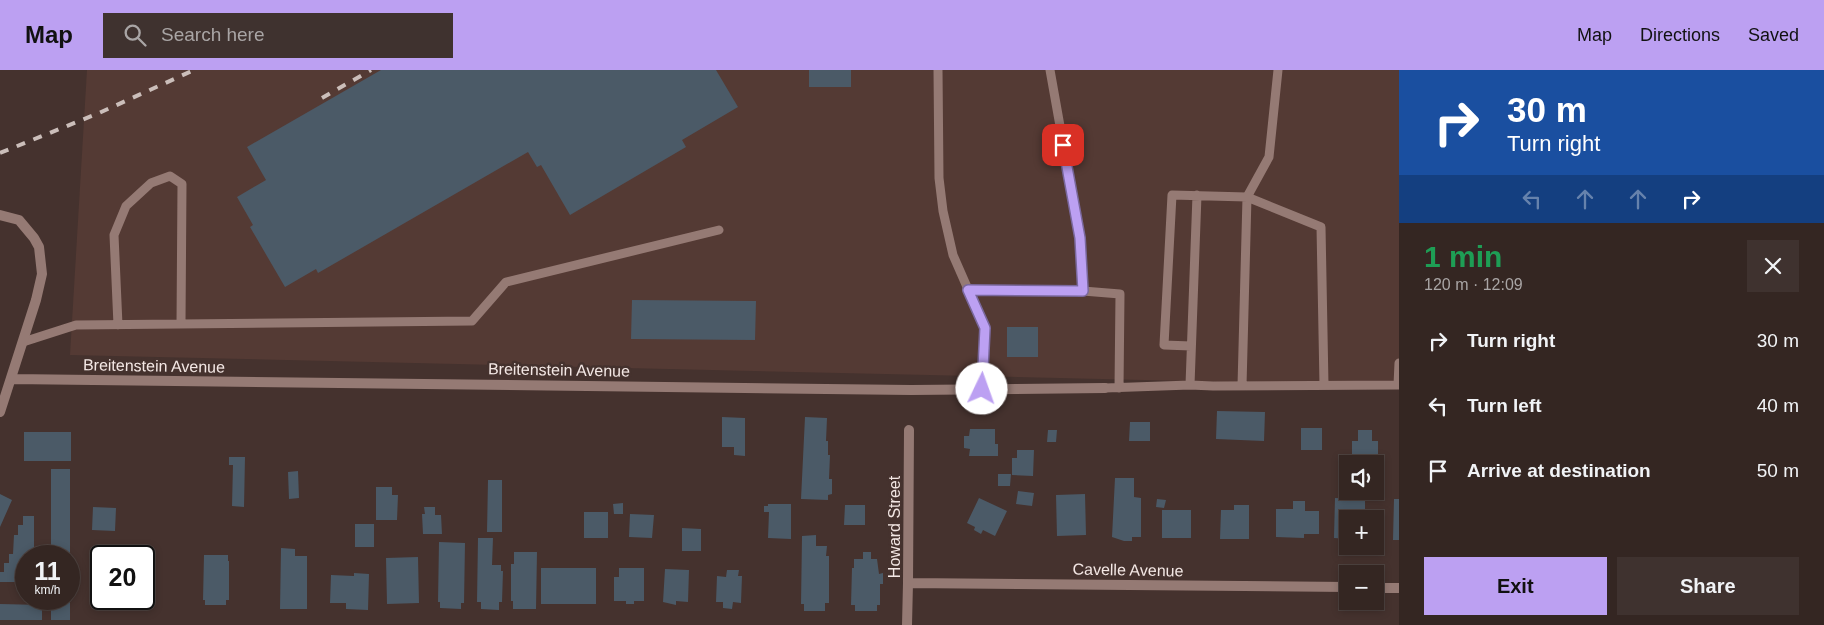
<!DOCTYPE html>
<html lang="en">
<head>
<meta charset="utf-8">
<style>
  :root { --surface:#342622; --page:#3f322f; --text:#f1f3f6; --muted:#a9a5a5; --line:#4e4340; --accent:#bca0f2 }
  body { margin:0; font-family:Arial,sans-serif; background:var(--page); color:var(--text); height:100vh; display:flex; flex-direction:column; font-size:19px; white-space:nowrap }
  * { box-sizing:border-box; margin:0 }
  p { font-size:16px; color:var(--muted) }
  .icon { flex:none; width:28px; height:28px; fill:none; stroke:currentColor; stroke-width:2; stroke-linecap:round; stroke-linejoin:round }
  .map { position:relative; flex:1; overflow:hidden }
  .drawer { display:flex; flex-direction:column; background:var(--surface); width:425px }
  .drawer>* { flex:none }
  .top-card { background:#1a4fa0; color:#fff; overflow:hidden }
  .buttons { position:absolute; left:1339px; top:385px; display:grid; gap:10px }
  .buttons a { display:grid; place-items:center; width:45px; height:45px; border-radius:0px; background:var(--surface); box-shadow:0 2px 8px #0003,0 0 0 1px var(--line); font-size:25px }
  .speed { position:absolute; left:15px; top:475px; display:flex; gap:10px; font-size:25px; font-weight:700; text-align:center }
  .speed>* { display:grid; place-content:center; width:65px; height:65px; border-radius:50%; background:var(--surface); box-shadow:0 2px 8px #0003,0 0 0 1px var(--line); line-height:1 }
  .speed small { font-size:12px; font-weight:400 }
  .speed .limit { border:2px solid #111; border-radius:8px; background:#fff; color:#111 }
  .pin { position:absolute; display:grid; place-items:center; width:42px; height:42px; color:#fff; margin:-21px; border-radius:10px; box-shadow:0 2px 8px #0006 }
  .me { position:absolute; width:55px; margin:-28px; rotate:3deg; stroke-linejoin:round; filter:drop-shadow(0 0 4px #0008) }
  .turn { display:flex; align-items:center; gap:18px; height:105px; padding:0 25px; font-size:22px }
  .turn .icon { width:65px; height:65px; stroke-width:2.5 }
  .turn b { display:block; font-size:35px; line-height:42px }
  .lanes { display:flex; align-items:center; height:48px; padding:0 25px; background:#0003; justify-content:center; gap:25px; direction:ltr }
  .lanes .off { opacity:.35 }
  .round { display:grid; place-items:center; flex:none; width:52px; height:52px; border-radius:0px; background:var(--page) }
  .head { display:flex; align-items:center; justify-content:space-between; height:85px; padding:0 25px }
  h1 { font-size:30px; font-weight:800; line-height:38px; color:#1e9e55 }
  .button { display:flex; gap:10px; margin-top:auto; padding:10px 25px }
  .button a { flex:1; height:58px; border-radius:0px; background:var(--accent); color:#111; font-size:20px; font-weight:800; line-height:58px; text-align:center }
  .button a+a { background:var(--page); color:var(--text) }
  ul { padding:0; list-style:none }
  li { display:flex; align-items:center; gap:15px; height:65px; padding:0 25px }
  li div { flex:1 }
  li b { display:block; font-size:19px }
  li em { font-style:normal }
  header { display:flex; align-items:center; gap:30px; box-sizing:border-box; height:70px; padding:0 25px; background:var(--accent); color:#111 }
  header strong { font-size:24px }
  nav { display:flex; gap:28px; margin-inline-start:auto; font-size:18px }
  .search { width:350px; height:45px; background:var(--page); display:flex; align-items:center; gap:12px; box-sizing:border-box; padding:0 18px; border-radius:0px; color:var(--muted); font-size:19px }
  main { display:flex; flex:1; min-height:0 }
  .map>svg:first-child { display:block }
</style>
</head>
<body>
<header>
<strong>Map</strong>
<div class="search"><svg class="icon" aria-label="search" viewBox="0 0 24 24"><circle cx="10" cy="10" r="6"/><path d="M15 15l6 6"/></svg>Search here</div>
<nav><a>Map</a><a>Directions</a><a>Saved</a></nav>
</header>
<main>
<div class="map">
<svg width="1399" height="555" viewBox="0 0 1399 555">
  <rect width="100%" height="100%" fill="#45322e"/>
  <path fill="#543a34" d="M87,0H1399V316L70,285Z"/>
  <path fill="#4b5a67" d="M381,0H716L738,37L682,70L686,77L570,145L541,95L537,97L528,82L318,203L316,199L285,217L250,157L253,155L237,127L266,110L247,77Z
    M809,0H851V17H809Z
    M632,230L756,231L755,270L631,269Z
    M1007,257H1038V287H1007Z
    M1217,341L1265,342L1264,371L1216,369Z
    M722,347L745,348V386L734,385V377H722Z
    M805,347L827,348L826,371H828V385H830L829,409H832V424L828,425V430L801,429Z
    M1130,352H1150V371H1129Z
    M1301,358H1322V380H1301Z
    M970,359H995V374H998V386H969L970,379L964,378V366H969Z
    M1048,360H1057L1056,372H1047Z
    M1358,360H1372V371H1378V393L1352,392V371H1358Z
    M24,362H71V391H24Z
    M1017,380H1034L1033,406L1012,405V388H1017Z
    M229,387H245L244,437L232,436L233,395H229Z
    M51,399H70V486H51Z
    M298,401L299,428L289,429L288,402Z
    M998,404H1011L1010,416H998Z
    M1115,408H1134V427L1141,428V467H1132V471H1124L1112,467Z
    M488,410H502V462H487Z
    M376,417H392V425H398L397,450H376Z
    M1018,421L1034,423L1032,436L1016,434Z
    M0,424L12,430L0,457Z
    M1085,424L1086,465L1057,466L1056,425Z
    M979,428L1007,441L995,466L983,460L981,464L974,460L975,457L967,453Z
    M1335,428L1365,429V449H1348V469L1334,468Z
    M1157,429L1166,430L1164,438L1156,437Z
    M1394,429H1399V470H1393Z
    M1293,431H1305V441H1319V464H1304V468L1276,467V439H1293Z
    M623,433V444H614L613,434Z
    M768,434H791V469L768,468L769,442H764V436H768Z
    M845,435H865V455H844Z
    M1234,435H1249V469H1220L1221,440H1234Z
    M93,437L116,438L115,461L92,460Z
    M424,437H435V445H441L442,464H423L422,444H425Z
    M1162,440H1191V468H1162Z
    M584,442H608V468H584Z
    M630,444L654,445L652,468L629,467Z
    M23,446H34V486H26V512H0V502H4V493H9V484H13L14,465H18V455H23Z
    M355,454H374V477H355Z
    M682,458L701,459V481H682Z
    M816,465V476H827L826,486H829V533H825V541H804V534H801L802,466Z
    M478,468H493L492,495H501V501H503L502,532H499V540L481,539V532H477Z
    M439,472L465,473L464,533H461V539L440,538V532H438Z
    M281,478L295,479V486H307V539H280Z
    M514,482H537L536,539H513V531H511V494H514Z
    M863,482H871V489H877L879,504L883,503V514H880V535H877V541H855V535H851L852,498H854V489H863Z
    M204,485H228V491H229V530H226V535H205V530H203Z
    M418,487L419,533L387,534L386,488Z
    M541,498H596V534H541Z
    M619,498H644V531H634V534H626V531H614V507H619Z
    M665,499L689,500L688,532L676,531V535L663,532Z
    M727,500H739L738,506H742L741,533L733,532L732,539L723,538V532H716L717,506L726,507Z
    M354,503L369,504L368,540L346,539V533H330L331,505L354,506Z
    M51,529H70V550H51Z
    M0,534L42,535V550H0Z"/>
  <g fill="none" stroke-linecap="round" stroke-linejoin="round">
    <path stroke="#957a74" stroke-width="9" d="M938,0L939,108L943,141L953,185L985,258L982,319
      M1050,0L1080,168L1083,221L1120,224L1119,318
      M1278,0L1269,87L1247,127L1321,157L1324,315
      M968,221H1083
      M118,255L114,165L126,136L151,113L170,106L182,114L181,254
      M23,272L76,255L472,251L506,212L719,160
      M1191,276L1164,275L1172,125L1247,127L1242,316
      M1190,315L1197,125
      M1398,315L1399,293
      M1105,318L1190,315L1213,316L1399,315"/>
    <path stroke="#957a74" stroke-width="10" d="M0,145L19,150L34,168L39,177L42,204L36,230L0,342
      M12,309L911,320L1105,318
      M908,513L1348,517
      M1375,518H1399
      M907,555L908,513L909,360"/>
    <path stroke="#cbbeba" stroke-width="4" stroke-dasharray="9 9" stroke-linecap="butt" d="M322,28L371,0
      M0,83L99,43L194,0"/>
  </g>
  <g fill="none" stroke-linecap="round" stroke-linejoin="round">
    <g stroke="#7a689d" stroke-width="12">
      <path id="route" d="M982,319L985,258L968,220L1083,221L1080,168L1063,75"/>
    </g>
    <use href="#route" stroke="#bca0f2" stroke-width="9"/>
  </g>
  <g text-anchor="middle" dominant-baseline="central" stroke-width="5" stroke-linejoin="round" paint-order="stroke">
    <g font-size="16" fill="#f3e7e4" stroke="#45322e">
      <text transform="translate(154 296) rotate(1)">Breitenstein Avenue</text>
      <text transform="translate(559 300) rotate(1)">Breitenstein Avenue</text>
      <text transform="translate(894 457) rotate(-90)">Howard Street</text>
      <text transform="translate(1128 500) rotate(1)">Cavelle Avenue</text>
    </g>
  </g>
</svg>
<div class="buttons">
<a><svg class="icon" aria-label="sound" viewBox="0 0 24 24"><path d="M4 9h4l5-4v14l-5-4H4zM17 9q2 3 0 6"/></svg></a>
<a>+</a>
<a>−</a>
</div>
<div class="speed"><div>11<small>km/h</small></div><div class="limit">20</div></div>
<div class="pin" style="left:1063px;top:75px;background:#d93025"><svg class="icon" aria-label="arrive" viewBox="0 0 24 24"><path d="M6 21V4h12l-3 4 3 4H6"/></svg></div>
<svg class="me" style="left:982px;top:319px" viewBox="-20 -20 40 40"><circle r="19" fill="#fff"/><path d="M0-13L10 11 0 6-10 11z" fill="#bca0f2"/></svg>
</div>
<section class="drawer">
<div class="top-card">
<div class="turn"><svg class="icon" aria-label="right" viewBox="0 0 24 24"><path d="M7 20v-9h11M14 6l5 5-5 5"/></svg><div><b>30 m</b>Turn right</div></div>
<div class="lanes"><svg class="icon off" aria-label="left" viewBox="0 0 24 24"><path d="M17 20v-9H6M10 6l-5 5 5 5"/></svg><svg class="icon off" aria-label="ahead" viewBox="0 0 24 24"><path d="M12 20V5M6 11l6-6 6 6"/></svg><svg class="icon off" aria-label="ahead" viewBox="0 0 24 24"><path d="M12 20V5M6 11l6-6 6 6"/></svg><svg class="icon" aria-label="right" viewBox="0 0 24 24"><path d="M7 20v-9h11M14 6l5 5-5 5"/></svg></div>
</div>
<div class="head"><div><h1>1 min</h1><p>120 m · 12:09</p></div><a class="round"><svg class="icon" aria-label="close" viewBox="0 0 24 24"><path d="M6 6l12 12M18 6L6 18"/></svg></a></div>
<ul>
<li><svg class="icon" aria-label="right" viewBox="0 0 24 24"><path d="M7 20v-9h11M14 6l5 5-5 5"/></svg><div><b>Turn right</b></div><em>30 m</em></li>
<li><svg class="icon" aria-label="left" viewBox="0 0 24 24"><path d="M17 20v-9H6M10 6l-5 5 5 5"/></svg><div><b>Turn left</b></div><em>40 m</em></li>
<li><svg class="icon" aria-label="arrive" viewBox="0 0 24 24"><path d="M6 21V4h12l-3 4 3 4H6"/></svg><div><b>Arrive at destination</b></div><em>50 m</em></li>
</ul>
<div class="button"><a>Exit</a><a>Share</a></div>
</section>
</main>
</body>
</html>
